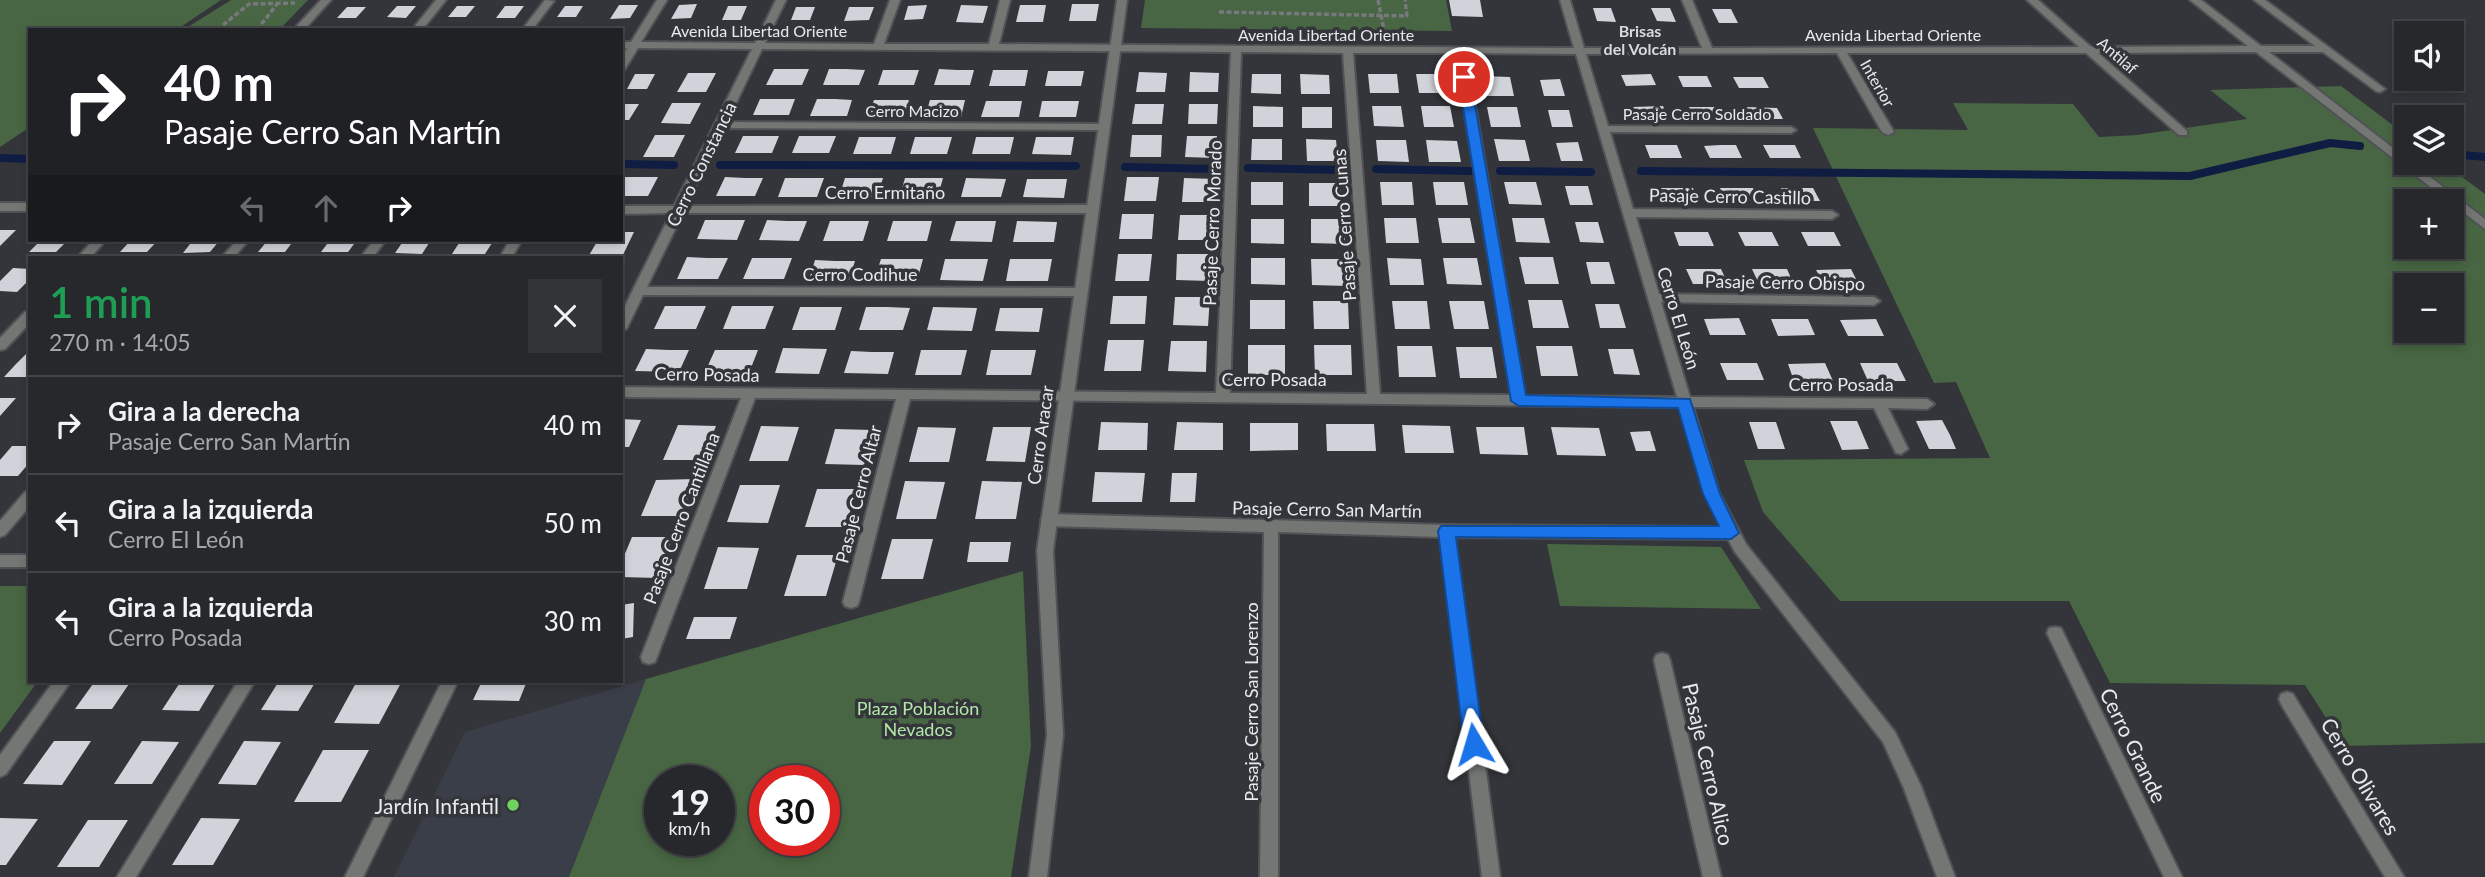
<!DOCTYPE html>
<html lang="es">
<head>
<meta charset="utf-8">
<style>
  :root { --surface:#26282c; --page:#323438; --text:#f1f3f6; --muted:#a4a6a9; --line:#424448 }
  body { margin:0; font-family:Lato,sans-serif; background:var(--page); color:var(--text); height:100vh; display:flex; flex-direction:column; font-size:26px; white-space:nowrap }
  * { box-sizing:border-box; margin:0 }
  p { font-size:23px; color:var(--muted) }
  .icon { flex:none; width:38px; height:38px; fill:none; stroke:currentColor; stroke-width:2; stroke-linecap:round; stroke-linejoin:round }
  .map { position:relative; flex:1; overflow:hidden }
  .panel { position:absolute; left:28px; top:256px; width:595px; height:427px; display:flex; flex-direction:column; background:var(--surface); border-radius:0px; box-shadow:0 4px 10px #0003,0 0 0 2px var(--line) }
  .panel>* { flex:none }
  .hud { position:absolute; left:28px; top:28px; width:595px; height:214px; border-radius:0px; box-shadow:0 4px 10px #0003,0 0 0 2px var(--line); background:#202124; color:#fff; overflow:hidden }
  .buttons { position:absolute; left:2394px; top:21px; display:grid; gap:14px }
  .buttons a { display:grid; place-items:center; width:70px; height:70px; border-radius:0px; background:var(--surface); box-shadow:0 4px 10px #0003,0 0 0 2px var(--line); font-size:35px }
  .speed { position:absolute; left:644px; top:765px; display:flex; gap:14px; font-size:35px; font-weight:700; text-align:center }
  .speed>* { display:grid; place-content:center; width:91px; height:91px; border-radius:50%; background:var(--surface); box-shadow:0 4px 10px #0003,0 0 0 2px var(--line); line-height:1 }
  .speed small { font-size:18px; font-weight:400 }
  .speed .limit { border:10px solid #d22; background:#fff; color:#111 }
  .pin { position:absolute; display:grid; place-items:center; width:60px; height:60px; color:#fff; margin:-30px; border:4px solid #fff; border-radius:50%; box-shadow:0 2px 7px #0007 }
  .me { position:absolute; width:77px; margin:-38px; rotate:353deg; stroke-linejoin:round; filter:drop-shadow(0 0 5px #0008) }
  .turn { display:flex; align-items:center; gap:24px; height:147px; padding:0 21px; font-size:32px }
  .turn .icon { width:91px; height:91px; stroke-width:2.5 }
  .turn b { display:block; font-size:49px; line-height:60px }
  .lanes { display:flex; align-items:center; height:66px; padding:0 21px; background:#0003; justify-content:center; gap:35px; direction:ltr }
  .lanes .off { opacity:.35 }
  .round { display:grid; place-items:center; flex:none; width:74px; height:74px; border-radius:0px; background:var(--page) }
  .overview { display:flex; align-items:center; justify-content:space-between; height:119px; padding:0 21px }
  h1 { font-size:42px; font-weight:600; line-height:52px; color:#1e9e55 }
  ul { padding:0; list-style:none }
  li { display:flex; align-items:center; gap:21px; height:98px; padding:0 21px; border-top:2px solid var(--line) }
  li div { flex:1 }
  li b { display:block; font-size:26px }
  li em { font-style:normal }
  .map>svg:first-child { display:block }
</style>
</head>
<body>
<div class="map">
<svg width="2485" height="877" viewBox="0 0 2485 877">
  <rect width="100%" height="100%" fill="#33353a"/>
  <path fill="#3a3e48" d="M646,679L569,877H394L465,732Z"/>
  <path fill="#486643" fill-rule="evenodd" d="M0,0H221L176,30H30V127L0,147Z
    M231,0H308L279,30H183Z
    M1145,0H1446L1452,31L1141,28Z
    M2341,86L2406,135V163H2443L2485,194V743L2344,746L2305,685L2110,683L2069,601H1840L1763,512L1744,460L1990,458L1956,382L1934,383L1813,128L1968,130L1953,103L2073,104L2099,137L2137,135L2247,119L2210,90ZM2406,201H2452V247H2406ZM2406,285H2452V331H2406Z
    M1547,544L1721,547L1761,609L1560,606Z
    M1023,571L1031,746L1011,877H569L646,679ZM719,780V840H660V780ZM824,780V840H765V780Z
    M0,586H30V681H38L0,733Z"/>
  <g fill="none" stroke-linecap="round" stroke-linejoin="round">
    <path stroke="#101d43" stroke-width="8" d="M2452,154L2485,157
      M0,158L30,159
      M621,164L674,165
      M720,165L1076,166
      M1125,167L1215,169
      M1248,168L1342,170
      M1376,169L1470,171
      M1500,171L1591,172
      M1641,171L2190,176L2330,143L2360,146"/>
  </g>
  <path fill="#d0d3d9" d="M1449,0H1480L1483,17L1452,16Z
    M697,4L691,18L671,19L679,5Z
    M1072,4H1099L1096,21H1069Z
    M619,5H638L630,18L610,19Z
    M927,5L923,19L904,20L908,6Z
    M961,5L988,6L983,23L956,22Z
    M1020,5H1046L1043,22H1016Z
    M397,6H416L406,18L387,17Z
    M457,6H475L466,17H448Z
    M505,6H524L515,18H496Z
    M565,6H583L576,17H557Z
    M728,6H747L741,20H722Z
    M347,7H366L356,18H337Z
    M796,7H815L810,20H791Z
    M849,7H874L869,20L844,21Z
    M1593,8H1611L1616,22L1597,21Z
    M1651,8H1670L1676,22L1657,21Z
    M1712,9H1731L1738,23H1719Z
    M774,69H809L802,85H766Z
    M829,69H846L865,70L859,85H823Z
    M939,69L957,70H974L970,85H934Z
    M883,70H919L914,85H878Z
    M993,70H1028L1025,86H989Z
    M1048,71H1084L1081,86H1045Z
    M1139,72L1167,73L1165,92H1136Z
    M1190,72L1219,73L1218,92H1189Z
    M688,73H716L706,92H677Z
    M635,74H655L647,89H627Z
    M1252,74H1281V94L1251,93Z
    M1300,74L1329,75L1330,94H1301Z
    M1368,74H1397L1399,93H1370Z
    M1416,74H1444L1448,93H1419Z
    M1651,74L1656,85L1626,86L1621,75Z
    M1481,76L1510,77L1514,96H1485Z
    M1678,76H1707L1712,87H1683Z
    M1733,77H1763L1769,88H1739Z
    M1560,79L1565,96H1544L1540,80Z
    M760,99H795L789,115H753Z
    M817,99H835L852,100L847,116H810Z
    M874,100H909L904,116H868Z
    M930,100H965L961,117H925Z
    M986,101H1022L1019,117H981Z
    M1042,101H1079L1076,117H1039Z
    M672,103H701L690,124L661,123Z
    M621,104H639L629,120H621Z
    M1135,104H1164L1162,124H1132Z
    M1189,104H1218L1217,124H1188Z
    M1253,106L1283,107V127H1253Z
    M1372,106H1401L1404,127L1374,126Z
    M1421,106H1450L1454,127H1424Z
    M1663,106L1668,118H1638L1633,107Z
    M1302,107H1332V128H1302Z
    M1487,107H1517L1521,127H1491Z
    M1689,107H1719L1724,118H1695Z
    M1746,107L1777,108L1783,119H1752Z
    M1548,110H1569L1573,127H1552Z
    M655,135H685L674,157H643Z
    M1132,135H1162L1161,157H1130Z
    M743,136H779L772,153H735Z
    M799,136H836L829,153H792Z
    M1187,136H1217L1215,158L1185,157Z
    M859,137H896L891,154H853Z
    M915,137H952L947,154H910Z
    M976,137H1014L1010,154H972Z
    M1036,137H1074L1071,155L1032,154Z
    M1252,139H1282V160H1251Z
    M1306,139L1336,140L1338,161H1307Z
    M1494,139L1525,140L1530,161H1499Z
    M1376,140H1406L1409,162L1378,161Z
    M1426,140L1457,141L1461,162H1429Z
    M1578,142L1583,161H1561L1556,143Z
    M1645,145H1677L1682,158H1650Z
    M1720,145H1736L1742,158H1710L1704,146Z
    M1763,145H1795L1801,158H1770Z
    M621,177H658L648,196H621Z
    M725,177L745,178H763L755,196H716Z
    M1127,177H1159L1156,201H1124Z
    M785,178H824L817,197H778Z
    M845,178H883L877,197H839Z
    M905,178H943L938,196H900Z
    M966,178L1006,179L1001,197H961Z
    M1184,178L1215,179L1214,202H1182Z
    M1027,179H1067L1064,198L1023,197Z
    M1251,182H1283V205H1251Z
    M1380,182H1412L1414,205H1382Z
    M1433,182H1464L1468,205H1436Z
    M1504,182H1536L1542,205L1509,204Z
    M1309,183H1340L1341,206H1309Z
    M1565,186H1588L1593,205H1570Z
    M1660,188H1693L1698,201H1665Z
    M1720,188H1753L1759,201H1726Z
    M1781,188H1813L1820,201H1788Z
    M1122,214H1154L1152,239H1119Z
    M1180,215H1213L1211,240H1178Z
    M1384,218H1416L1419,243H1386Z
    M1438,218H1470L1475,243H1442Z
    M1512,218H1544L1550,243L1516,242Z
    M1251,219H1284V244L1251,243Z
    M1311,219H1343L1345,244L1311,243Z
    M705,220H745L737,240L697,239Z
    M767,220L787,221H807L799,241L759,240Z
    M830,221H869L863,241H823Z
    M893,221H932L927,241H887Z
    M956,221H996L992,242L950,241Z
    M1017,221L1057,222L1054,242H1013Z
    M1575,222H1598L1604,243L1580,242Z
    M0,230H16L0,246Z
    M621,232H634L622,257H588L598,240H621Z
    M1674,232H1708L1714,246H1679Z
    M1738,232H1772L1779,246H1745Z
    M1801,232H1834L1841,246H1808Z
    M41,240H68L56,252H29Z
    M131,240H158L147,252H120Z
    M193,240H220L210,252L183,253Z
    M268,240H294L285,252H258Z
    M330,240H357L348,252H321Z
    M404,240H431L422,254L395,253Z
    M461,240H494L483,257H450Z
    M1118,254H1152L1149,281H1115Z
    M1177,254H1211L1210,281L1176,280Z
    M687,257L707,258H728L718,279H677Z
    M1519,257H1553L1559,284H1525Z
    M752,258H792L784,279H743Z
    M1251,258H1285V285L1251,284Z
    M1387,258L1421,259L1424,285H1390Z
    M1443,258H1477L1482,285L1447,284Z
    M881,259H923L917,281L874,280Z
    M945,259H988L983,281L940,280Z
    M1010,259H1052L1048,281H1006Z
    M1311,259H1345L1347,286L1312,285Z
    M815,260L835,261H855L849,280H809Z
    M1586,262H1609L1615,284H1591Z
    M13,268L30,269V279L17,292L0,291V281Z
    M1686,269H1721L1728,284H1693Z
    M1752,269H1787L1794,285L1759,284Z
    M1851,269L1859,285L1824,284L1816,270Z
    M1113,296H1147L1145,324H1110Z
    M1175,297H1210L1208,326L1173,325Z
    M1250,300H1285V329H1250Z
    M1528,300H1562L1569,328H1533Z
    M1313,301H1348L1349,329H1314Z
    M1392,301H1427L1430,329H1395Z
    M1449,301H1484L1489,329H1454Z
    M1595,304H1619L1626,328H1600Z
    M665,306H706L696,329H654Z
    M732,306H774L765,329H723Z
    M800,307H842L835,330H792Z
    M866,307H887L910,308L903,330H859Z
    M933,307L977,308L972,331L927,330Z
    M1000,308H1043L1039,332L995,331Z
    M1739,318L1746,335H1710L1704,319Z
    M1771,319H1808L1815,335L1778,336Z
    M1876,319L1884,336H1848L1840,320Z
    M1108,340H1144L1141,371H1104Z
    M1171,341H1207L1206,372L1168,371Z
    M1248,345H1285V375H1248Z
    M1314,345H1351L1352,375H1315Z
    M1397,346H1432L1436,377H1399Z
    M1536,346H1572L1578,376H1541Z
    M1456,347H1492L1497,378H1460Z
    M783,348L827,349L819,374L775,373Z
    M646,349L669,350H689L679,372L635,371Z
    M1608,349H1633L1640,375L1614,374Z
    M30,350V377H4L16,364Z
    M715,350H758L749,373L705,372Z
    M921,350H967L961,375H915Z
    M991,350H1036L1031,375H986Z
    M851,351L872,352H894L888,374L844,373Z
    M1720,363H1757L1764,380H1727Z
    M1825,363L1833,381H1794L1788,364Z
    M1860,363H1897L1906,381H1868Z
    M0,398H16L0,416Z
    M621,419L641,420L629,447H621Z
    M1942,420L1950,435L1956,449H1929L1916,421Z
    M1830,421H1857L1869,449L1842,450Z
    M1101,422L1148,423L1147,450H1098Z
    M1177,422L1223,423V450H1174Z
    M1749,422H1776L1785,449H1758Z
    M1250,423H1298V450L1250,451Z
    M1326,424H1374L1376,451H1327Z
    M678,425L716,426L702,460H663Z
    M1402,425L1450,426L1454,453H1405Z
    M761,426L799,427L788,461H749Z
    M918,427L956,428L949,462H909Z
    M993,427H1031L1025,462L986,461Z
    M1476,427H1524L1528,455L1480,454Z
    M1551,427L1599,428L1606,456L1557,455Z
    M835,429L873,430L864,465L825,464Z
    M1650,431L1656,451H1636L1630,432Z
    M12,446H30V462L18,476H0V460Z
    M1095,472L1145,473L1142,502H1092Z
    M1172,473H1197L1195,502H1170Z
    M695,479L681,516H641L656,480Z
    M905,481L945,482L936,519H896Z
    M982,481L1022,482L1016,519H975Z
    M740,485H780L768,523L727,522Z
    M817,489H856L846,527H805Z
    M632,537H673L657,578L621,577V563Z
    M892,539H933L923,579H881Z
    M970,542H1011L1008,562H967Z
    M718,547L759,548L747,589H704Z
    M797,555H838L826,596H784Z
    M634,603L633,637L621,639V605Z
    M694,617H737L730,639H686Z
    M95,681H131L112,709H75Z
    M181,681H217L199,711L162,710Z
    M279,681H316L298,711L261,710Z
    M357,681H402L379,724L334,723Z
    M482,681H527L519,701L473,700Z
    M54,741H91L62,785L23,784Z
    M142,741L179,742L152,784H114Z
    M244,741L281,742L256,785L218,784Z
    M323,750H369L341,802H294Z
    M0,818L38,819L6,865H0Z
    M201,818L240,819L213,865H172Z
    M88,820H128L99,867H57Z"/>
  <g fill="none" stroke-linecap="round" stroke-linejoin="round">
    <g stroke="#505256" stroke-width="4">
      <path id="minor" d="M321,0H331L304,30H293Z
        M436,0H446L422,30H412Z
        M545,0L554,1L532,30H522Z
        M657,0H667L641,42L755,43L776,0H786L765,43L874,44L890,0H900L884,44H989L1000,0H1010L999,44L1574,48L1560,0H1570L1584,48H1702L1682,0H1692L1712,48L2079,47L2027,0H2038L2091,47L2248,46L2190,0H2201L2261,46H2315L2254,0H2265L2385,89L2380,92L2376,91L2323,52H2269L2406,158V163H2412L2485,219V229L2256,52L2098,53L2187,131V135H2179L2086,53H1847L1894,132L1888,135L1882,132L1837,53L1586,54L1608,126L1791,127L1796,130L1791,133L1610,132L1633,209L1832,211L1838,215L1832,219L1636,217L1659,294L1874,297L1880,301L1874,305L1661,302L1690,397L1927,399L1934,404L1927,409L1888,408L1908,449L1901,454L1896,453L1874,408L1693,407L1719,493L1746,544L1895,732L1921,786L1955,877H1937L1903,786L1883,742L1735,552L1728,539L1455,537L1500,877H1482L1440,537L1278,532V877H1260L1264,532L1048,526L1043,524L1041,520L1043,516L1048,514L1447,525L1722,527L1705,493L1679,407L910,399L859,602L857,606L851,608L845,606L843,602L896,399L755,398L657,657L655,662L649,664L643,662L641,657L741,398L621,397V387L1216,393L1231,52L762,49L727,122L1104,124L1109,127L1104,130L724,128L686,206L1092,205L1098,209L1092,213H683L647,287L1080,288L1086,292L1080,296L643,295L627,328L621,332V314L671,213L621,214V206H674L752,49L638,48L625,69L621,70V58L627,48H621V42H631ZM1241,52L1343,53L1367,394L1230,393ZM1353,53H1455L1511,395L1380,394ZM1466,53L1576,54L1677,397L1525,396Z
        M0,203H30V211H0Z
        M93,240H106L91,257H78Z
        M237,240H249L234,257H222Z
        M374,240H386L373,257H361Z
        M510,240H522L512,257H500Z
        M30,311V323L5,349L0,350V338L25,312Z
        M30,491V506L5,535L0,537V521L25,492Z
        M0,555H30V567H0Z
        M2055,627L2061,628L2182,877H2164L2047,633L2049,628Z
        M1662,653L1668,655L1670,660L1721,877H1703L1654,660L1656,655Z
        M54,681H71L6,774L0,777V755Z
        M238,681H255L136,877H117Z
        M442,681H458L363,877H345Z
        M2287,692L2293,694L2404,877H2385L2281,704L2279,699L2281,694Z"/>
    </g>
    <g stroke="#505256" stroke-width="4">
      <path id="tertiary" d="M1117,0H1127L1053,551L1063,735L1047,877H1029L1047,735L1037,551Z"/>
    </g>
    <path stroke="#77797d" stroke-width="3.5" stroke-dasharray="5 2.5" stroke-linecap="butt" d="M1378,0L1384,30
      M1219,12L1407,16L1405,0
      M223,25L249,4L295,3
      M257,30L280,0"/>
    <use href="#minor" fill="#747674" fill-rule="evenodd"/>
    <use href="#tertiary" fill="#747674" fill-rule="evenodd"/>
  </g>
  <path fill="#1a73e8" stroke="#114b97" stroke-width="2" d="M1464,74L1470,77L1526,395L1690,399L1720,494L1739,533L1731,539L1456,537L1484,744L1481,750L1474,752L1467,750L1464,744L1438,531L1441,526H1719L1703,494L1678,408L1519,406L1511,401L1458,77Z"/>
  <circle fill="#70d35f" stroke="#33353a" stroke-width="2.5" cx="513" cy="805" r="7"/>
  <g text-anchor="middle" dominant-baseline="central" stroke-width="7" stroke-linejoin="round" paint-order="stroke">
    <g font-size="16" fill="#e7e9ec" stroke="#33353a">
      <text x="759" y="30">Avenida Libertad Oriente</text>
      <text x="1326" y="34">Avenida Libertad Oriente</text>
      <text x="1893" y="34">Avenida Libertad Oriente</text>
      <text transform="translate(2118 55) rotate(41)">Antilaf</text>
      <text transform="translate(1878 83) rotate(60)">Interior</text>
      <text x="912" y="110">Cerro Macizo</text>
      <text x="1697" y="113">Pasaje Cerro Soldado</text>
    </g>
    <g font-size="16" font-weight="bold" fill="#d7dae0" stroke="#33353a">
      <text x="1640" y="30">Brisas<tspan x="1640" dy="18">del Volcán</tspan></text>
    </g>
    <g font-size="18" fill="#e7e9ec" stroke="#33353a">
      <text transform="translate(701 164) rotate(-64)">Cerro Constancia</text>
      <text x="885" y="192">Cerro Ermitaño</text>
      <text transform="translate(1730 196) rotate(1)">Pasaje Cerro Castillo</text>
      <text transform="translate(1212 223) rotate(-88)">Pasaje Cerro Morado</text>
      <text transform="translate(1344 225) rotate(-94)">Pasaje Cerro Cunas</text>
      <text x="860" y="274">Cerro Codihue</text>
      <text transform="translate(1785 282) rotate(1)">Pasaje Cerro Obispo</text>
      <text transform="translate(1679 318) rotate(73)">Cerro El León</text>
      <text transform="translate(707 374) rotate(1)">Cerro Posada</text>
      <text x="1274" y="379">Cerro Posada</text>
      <text x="1841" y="384">Cerro Posada</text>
      <text transform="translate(1040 435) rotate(-82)">Cerro Aracar</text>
      <text transform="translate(858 494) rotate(-76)">Pasaje Cerro Altar</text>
      <text transform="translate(1327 509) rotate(1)">Pasaje Cerro San Martín</text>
      <text transform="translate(681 518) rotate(-69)">Pasaje Cerro Cantillana</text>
      <text transform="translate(1251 702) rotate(-90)">Pasaje Cerro San Lorenzo</text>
    </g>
    <g font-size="18" fill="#b1e7a7" stroke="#33353a">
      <text x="918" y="708">Plaza Población<tspan x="918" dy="21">Nevados</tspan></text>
    </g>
    <g font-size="21" fill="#e7e9ec" stroke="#33353a">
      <text transform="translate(2134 745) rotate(64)">Cerro Grande</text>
      <text transform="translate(1709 764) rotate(77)">Pasaje Cerro Alico</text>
      <text transform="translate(2361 776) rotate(59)">Cerro Olivares</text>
    </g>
    <g font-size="21" fill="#e7e9ec" stroke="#33353a" text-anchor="end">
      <text x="499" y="805">Jardín Infantil</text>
    </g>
  </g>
</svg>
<div class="buttons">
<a><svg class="icon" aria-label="sound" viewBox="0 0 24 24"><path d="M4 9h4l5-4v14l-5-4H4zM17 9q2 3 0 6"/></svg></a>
<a><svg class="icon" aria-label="layers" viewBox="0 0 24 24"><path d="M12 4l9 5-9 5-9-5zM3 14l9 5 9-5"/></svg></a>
<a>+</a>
<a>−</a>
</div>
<div class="speed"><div>19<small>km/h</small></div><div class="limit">30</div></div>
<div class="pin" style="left:1464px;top:77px;background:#d93025"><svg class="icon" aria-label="arrive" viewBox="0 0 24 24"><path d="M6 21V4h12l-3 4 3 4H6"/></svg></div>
<svg class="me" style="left:1474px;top:744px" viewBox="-20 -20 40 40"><path d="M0-17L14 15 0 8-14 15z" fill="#1a73e8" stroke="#fff" stroke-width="4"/></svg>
<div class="hud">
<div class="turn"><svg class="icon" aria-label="right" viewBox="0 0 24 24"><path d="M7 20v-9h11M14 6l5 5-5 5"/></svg><div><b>40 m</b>Pasaje Cerro San Martín</div></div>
<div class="lanes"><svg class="icon off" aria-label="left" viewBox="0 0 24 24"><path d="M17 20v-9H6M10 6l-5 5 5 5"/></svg><svg class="icon off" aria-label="ahead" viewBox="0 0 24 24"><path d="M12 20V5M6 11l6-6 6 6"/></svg><svg class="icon" aria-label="right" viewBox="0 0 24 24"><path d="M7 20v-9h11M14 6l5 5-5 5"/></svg></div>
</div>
<section class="panel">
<div class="overview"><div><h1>1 min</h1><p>270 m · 14:05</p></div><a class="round"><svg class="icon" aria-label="close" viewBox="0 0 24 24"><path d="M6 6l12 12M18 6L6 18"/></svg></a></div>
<ul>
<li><svg class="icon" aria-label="right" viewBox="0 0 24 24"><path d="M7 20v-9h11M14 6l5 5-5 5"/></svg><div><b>Gira a la derecha</b><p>Pasaje Cerro San Martín</p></div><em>40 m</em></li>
<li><svg class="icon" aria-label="left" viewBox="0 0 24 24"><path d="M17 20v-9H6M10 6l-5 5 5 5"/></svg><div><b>Gira a la izquierda</b><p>Cerro El León</p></div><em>50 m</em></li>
<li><svg class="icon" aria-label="left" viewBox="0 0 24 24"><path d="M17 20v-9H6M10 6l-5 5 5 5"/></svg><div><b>Gira a la izquierda</b><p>Cerro Posada</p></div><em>30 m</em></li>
</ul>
</section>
</div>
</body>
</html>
